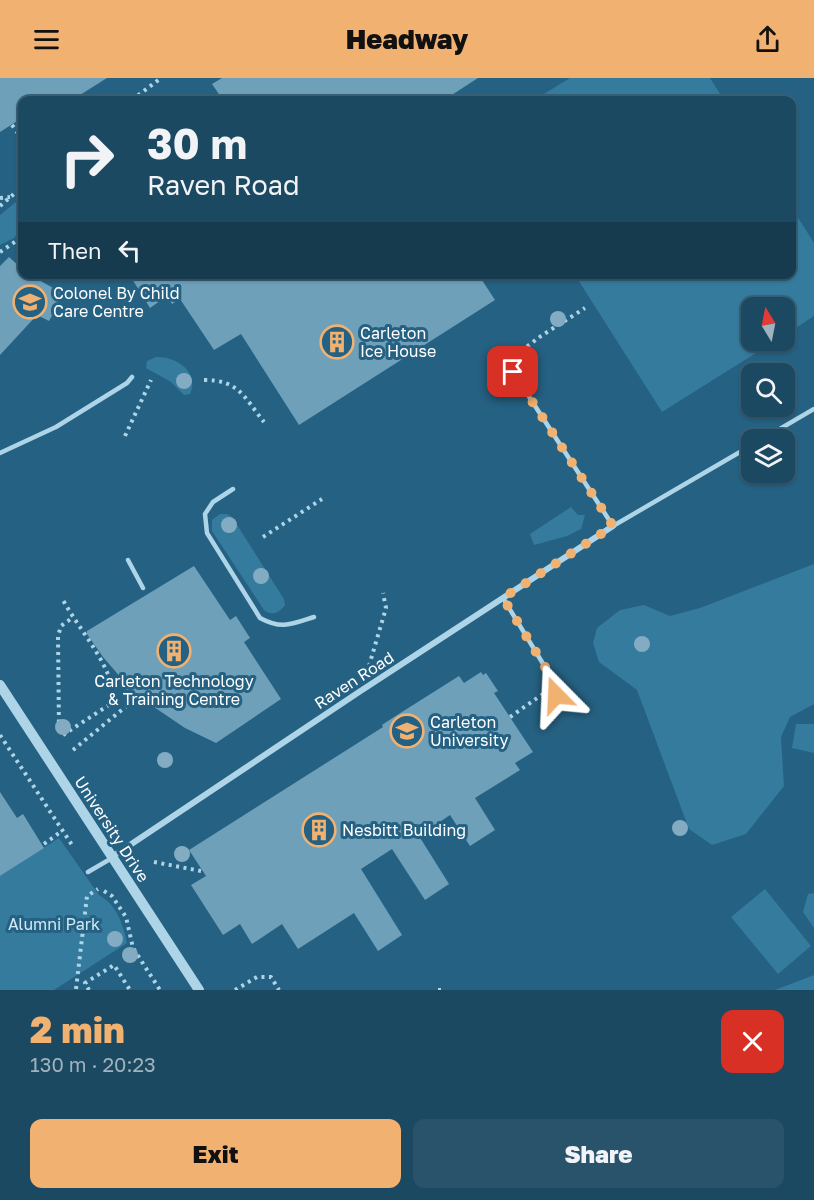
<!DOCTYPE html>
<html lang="en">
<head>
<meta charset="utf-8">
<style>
  :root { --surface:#1c4962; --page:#29536b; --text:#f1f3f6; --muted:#a0b2be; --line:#3a6177; --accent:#f1b171 }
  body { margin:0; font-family:"Golos Text",sans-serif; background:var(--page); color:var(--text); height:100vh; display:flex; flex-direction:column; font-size:22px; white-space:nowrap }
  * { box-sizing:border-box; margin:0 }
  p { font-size:20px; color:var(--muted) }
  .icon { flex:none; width:33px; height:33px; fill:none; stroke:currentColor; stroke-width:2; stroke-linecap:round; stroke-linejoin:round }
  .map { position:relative; height:912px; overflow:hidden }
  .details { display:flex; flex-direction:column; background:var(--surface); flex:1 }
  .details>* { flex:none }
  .hud { position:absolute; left:18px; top:18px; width:778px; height:183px; border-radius:12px; box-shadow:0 2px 4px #0004,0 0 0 2px var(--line); background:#1c4962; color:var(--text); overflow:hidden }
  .needle { width:39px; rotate:350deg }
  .controls { position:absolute; left:741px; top:219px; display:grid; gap:12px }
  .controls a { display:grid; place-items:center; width:54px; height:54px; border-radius:12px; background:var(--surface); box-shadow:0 2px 4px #0004,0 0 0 2px var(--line); font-size:30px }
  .pin { position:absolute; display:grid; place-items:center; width:51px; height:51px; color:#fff; margin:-26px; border-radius:12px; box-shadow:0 3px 9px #0006 }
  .me { position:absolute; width:66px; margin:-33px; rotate:339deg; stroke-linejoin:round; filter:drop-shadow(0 0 4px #0008) }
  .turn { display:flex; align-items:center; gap:21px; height:126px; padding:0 30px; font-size:27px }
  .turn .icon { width:78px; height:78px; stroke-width:2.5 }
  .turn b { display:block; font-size:42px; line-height:51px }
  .then { display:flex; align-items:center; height:57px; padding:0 30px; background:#0003; gap:12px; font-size:22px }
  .round { display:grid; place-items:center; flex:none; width:63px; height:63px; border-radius:12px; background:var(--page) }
  .head { display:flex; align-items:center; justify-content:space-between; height:102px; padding:0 30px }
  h1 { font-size:36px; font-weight:800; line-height:45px; color:var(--accent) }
  .action { display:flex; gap:12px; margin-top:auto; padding:12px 30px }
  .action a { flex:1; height:69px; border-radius:12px; background:var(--accent); color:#111; font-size:24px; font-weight:800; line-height:69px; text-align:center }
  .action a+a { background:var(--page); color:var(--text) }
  header { display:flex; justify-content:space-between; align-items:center; height:78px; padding:0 30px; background:var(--accent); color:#111; font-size:27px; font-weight:800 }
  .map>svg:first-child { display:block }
</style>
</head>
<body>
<header><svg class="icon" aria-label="menu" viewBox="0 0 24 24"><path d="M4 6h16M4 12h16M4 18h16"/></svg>Headway<svg class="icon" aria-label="share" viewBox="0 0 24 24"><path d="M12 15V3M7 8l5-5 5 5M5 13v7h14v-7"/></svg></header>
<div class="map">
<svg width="814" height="912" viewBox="0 0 814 912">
  <rect width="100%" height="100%" fill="#256182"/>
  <path fill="#357b9e" d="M570,0H710L724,22H534Z
    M22,119V150L14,160L0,167V137Z
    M792,130L814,165V238L785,257L784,230H752V262L775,263L662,334L575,197L792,196Z
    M156,279C176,278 200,294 190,316L184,317L171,304L146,290L147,283Z
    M571,429L578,437H585L581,451L567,458L534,467L530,456Z
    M220,436H227L232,439L284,521L285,527C280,534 272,539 264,532L212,453V442Z
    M814,486V626L790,639L781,659L784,708L746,756L712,767L689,751L637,612L599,584L593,565L597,550L620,532L644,527L670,538L700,530Z
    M796,646H814V675L792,670Z
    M59,760L99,817C117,827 123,846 127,865L54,912H0V798Z
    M765,811L811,868L778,896L731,839Z
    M814,815V850L803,834L808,816Z
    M814,897V912H775Z"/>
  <path fill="#6ea0ba" d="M0,0H107L72,22H22V40L0,54Z
    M222,0H478L444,22H223L212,6Z
    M9,179L22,191V196H28L64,216L49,243L37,237L0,277V188Z
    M129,196H478L495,222L299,347L241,256L214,272L180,221L172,226L167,218L150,230Z
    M194,488L230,542L236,538L250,560L244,564L281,621L216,665L185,650L148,625L143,629L124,612L129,609L103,579L87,556V553Z
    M481,594L483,597L486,595L498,613L494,615L533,674L515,685L520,692L475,720L495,752L470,768L450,737L419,758L449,806L425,822L392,771L361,791L402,857L378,873L354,835L298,871L282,846L252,866L240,846L223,857L191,807L206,798L189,772L383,649L382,647L394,639L459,598L464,605Z
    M0,714L17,740L23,736L44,770L0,798Z"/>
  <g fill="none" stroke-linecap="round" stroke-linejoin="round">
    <path stroke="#add4e7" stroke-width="4" stroke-dasharray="3 4.5" stroke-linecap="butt" d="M132,22L161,0
      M12,47L22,61
      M0,120L10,119
      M0,128L22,109
      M0,174L22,159
      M509,282L541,258L585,230
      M204,302C239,302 244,319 264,344
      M125,358L151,302
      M263,459L322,421
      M369,588L386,530L383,515
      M510,639L543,616
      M59,652L58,558L61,548L72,540
      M0,657L72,767
      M63,657L115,623C111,585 81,555 63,522
      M73,672L135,621
      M44,766L62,753
      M154,784L201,793
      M104,813L112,818L126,839L133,870L160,912
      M76,911L87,818L98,811
      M89,912L85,905L114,887L130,912
      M235,912L257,899H271L279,912
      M438,912H443"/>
    <path stroke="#add4e7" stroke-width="4.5" d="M513,294L613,448L752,367
      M761,362L814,331
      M0,375L56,349L127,305L132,299
      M233,411L213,424L205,436L207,455L260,540C282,552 292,546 314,539
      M128,482L143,510
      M503,520L556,607V617
      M88,794L112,780"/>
    <path stroke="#add4e7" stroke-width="6" d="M112,779L359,614L613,448"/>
    <path stroke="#add4e7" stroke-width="10" d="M0,607L199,912"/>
  </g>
  <g fill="#83acc2">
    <circle cx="558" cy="241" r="8"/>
    <circle cx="184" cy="303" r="8"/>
    <circle cx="229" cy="447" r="8"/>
    <circle cx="261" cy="498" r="8"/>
    <circle cx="642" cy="566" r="8"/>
    <circle cx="63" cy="649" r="8"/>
    <circle cx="165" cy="682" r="8"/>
    <circle cx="680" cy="750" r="8"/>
    <circle cx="182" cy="776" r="8"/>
    <circle cx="115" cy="861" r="8"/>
    <circle cx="130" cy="877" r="8"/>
  </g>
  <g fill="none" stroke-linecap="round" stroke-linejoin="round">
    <path stroke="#f1b171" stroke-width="10" stroke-dasharray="0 18" d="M513,294L613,448L503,520L556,607V617"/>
  </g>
  <defs>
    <g id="school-ring" transform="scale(1.725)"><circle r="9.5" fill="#256182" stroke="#f1b171" stroke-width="1.5"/><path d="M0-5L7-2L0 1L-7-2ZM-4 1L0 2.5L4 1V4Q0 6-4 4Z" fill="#f1b171"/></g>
    <g id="building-ring" transform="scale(1.725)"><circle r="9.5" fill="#256182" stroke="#f1b171" stroke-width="1.5"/><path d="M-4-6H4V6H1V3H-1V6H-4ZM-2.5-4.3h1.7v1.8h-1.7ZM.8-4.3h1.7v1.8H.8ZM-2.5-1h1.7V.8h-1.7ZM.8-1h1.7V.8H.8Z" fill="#f1b171"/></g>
    <g id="university-ring" transform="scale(1.725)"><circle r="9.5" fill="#256182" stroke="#f1b171" stroke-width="1.5"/><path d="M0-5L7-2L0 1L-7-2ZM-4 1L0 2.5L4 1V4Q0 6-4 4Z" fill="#f1b171"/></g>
  </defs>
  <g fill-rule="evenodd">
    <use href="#school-ring" x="30" y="224"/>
    <use href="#building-ring" x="337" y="264"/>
    <use href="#building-ring" x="174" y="573"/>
    <use href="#university-ring" x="407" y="653"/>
    <use href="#building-ring" x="319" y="752"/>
  </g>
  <g text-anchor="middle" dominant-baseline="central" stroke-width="6" stroke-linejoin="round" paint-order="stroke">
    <g font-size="16" fill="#fff" stroke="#256182" text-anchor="start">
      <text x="53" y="215">Colonel By Child<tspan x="53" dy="18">Care Centre</tspan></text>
      <text x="360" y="255">Carleton<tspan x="360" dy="18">Ice House</tspan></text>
      <text x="174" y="603" text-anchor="middle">Carleton Technology<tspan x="174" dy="18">&amp; Training Centre</tspan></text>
      <text x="430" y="644">Carleton<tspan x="430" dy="18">University</tspan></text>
      <text x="342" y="752">Nesbitt Building</text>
    </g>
    <g font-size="16" fill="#fff" stroke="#256182">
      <text transform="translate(354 602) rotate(-33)">Raven Road</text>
      <text transform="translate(112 751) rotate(57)">University Drive</text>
    </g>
    <g font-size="16" fill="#d0e9f6" stroke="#256182">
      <text x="54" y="846">Alumni Park</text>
    </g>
  </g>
</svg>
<div class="controls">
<a><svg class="needle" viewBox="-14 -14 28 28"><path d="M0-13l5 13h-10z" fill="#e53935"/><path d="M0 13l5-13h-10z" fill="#a0b2be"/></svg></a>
<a><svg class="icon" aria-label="search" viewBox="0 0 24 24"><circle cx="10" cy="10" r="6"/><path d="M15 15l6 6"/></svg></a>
<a><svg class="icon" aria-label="layers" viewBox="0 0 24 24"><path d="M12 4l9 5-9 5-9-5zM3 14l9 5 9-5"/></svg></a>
</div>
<div class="pin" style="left:513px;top:294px;background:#d93025"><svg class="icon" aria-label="arrive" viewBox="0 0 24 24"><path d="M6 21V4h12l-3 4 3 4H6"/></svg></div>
<svg class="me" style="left:556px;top:617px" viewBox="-20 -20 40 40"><path d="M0-17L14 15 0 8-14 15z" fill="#f1b171" stroke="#fff" stroke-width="4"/></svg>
<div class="hud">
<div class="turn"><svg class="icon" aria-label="right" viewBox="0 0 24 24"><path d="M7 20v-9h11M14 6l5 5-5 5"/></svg><div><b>30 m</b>Raven Road</div></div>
<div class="then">Then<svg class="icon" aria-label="left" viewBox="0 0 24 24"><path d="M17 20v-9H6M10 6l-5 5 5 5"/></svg></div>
</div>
</div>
<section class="details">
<div class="head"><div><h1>2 min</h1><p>130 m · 20:23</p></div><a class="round" style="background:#d93025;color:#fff"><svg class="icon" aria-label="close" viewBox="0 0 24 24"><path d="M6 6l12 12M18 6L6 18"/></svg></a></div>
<div class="action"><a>Exit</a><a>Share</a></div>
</section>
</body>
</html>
